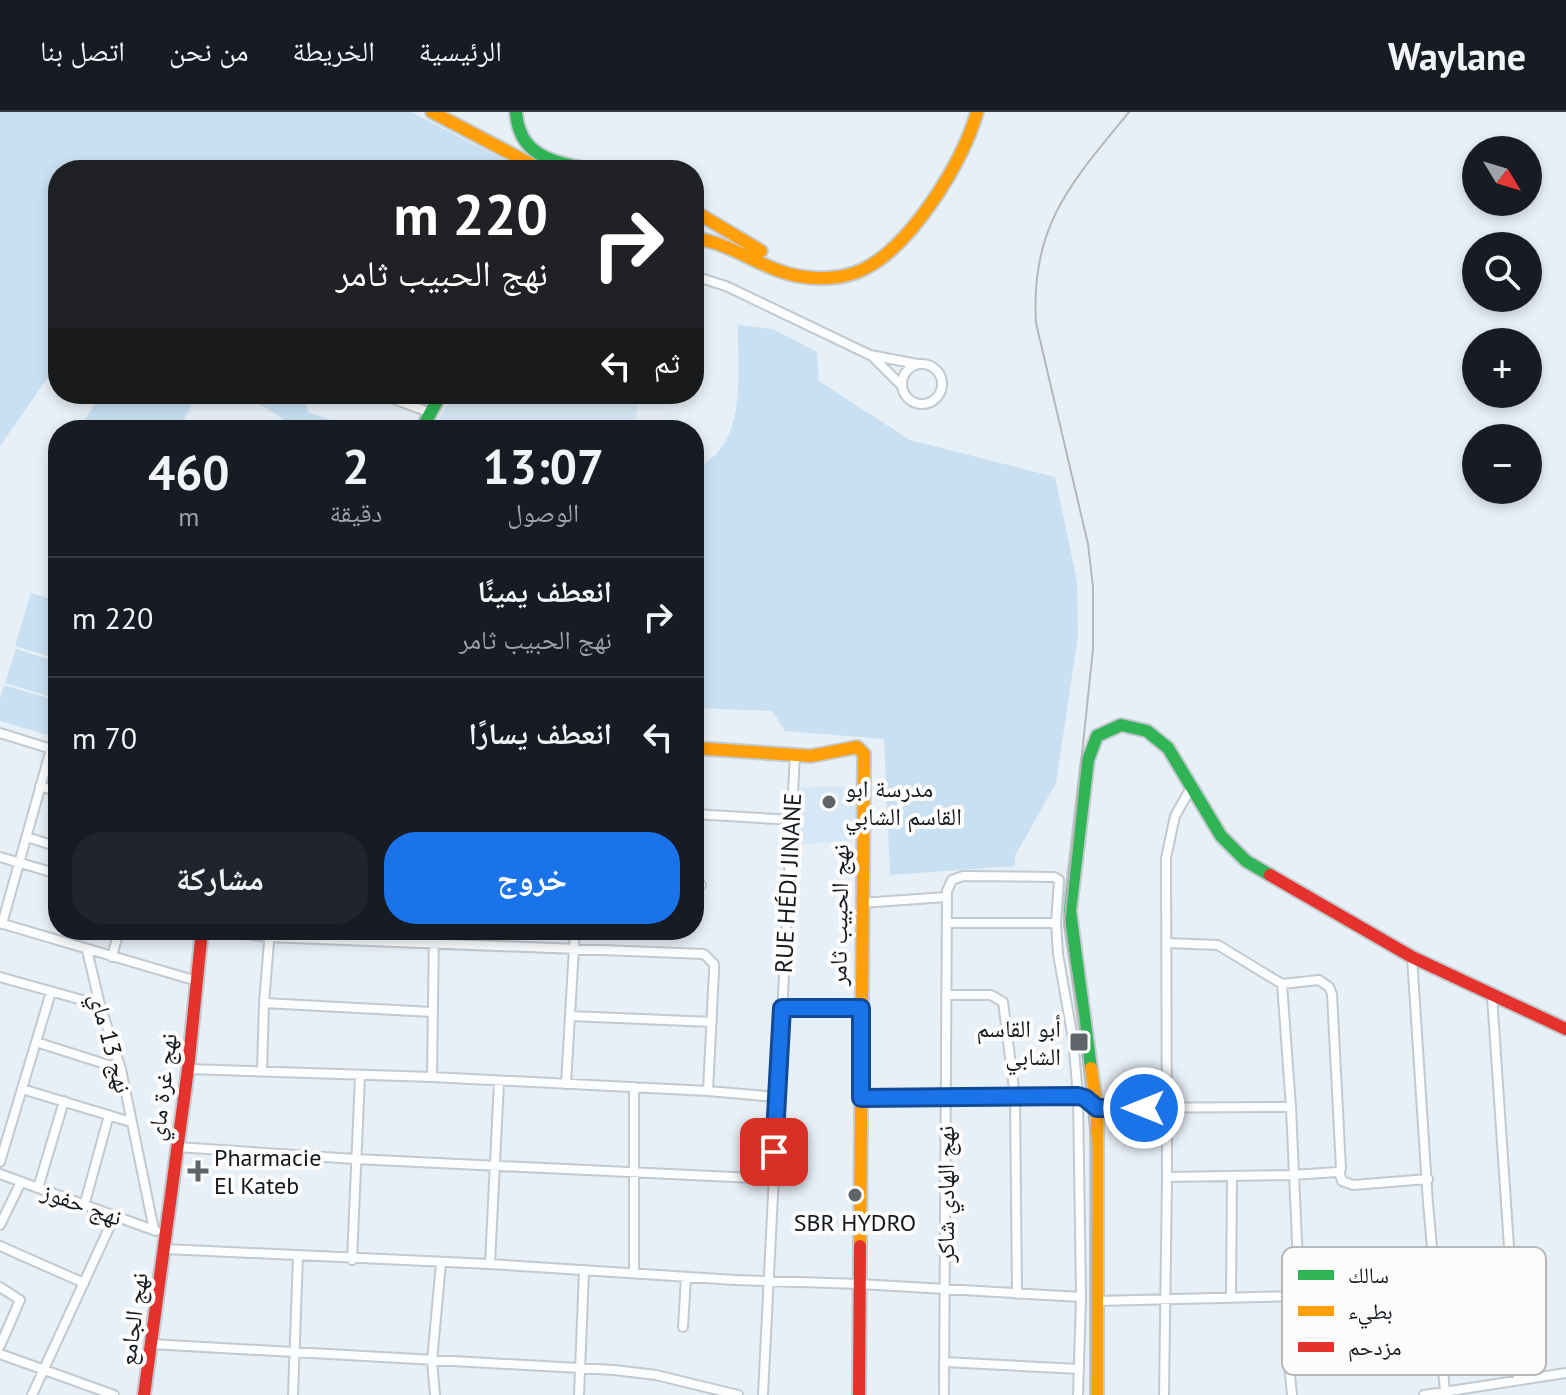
<!DOCTYPE html>
<html lang="ar">
<head>
<meta charset="utf-8">
<style>
  :root { --surface:#171b24; --page:#20242c; --text:#f1f3f6; --muted:#9ea1a6; --line:#363941; --accent:#1a73e8 }
  body { margin:0; font-family:"PT Sans","Noto Naskh Arabic",sans-serif; background:var(--page); color:var(--text); direction:rtl; height:100vh; display:flex; flex-direction:column; font-size:30px; white-space:nowrap }
  * { box-sizing:border-box; margin:0 }
  p { font-size:26px; color:var(--muted) }
  .icon { flex:none; width:44px; height:44px; fill:none; stroke:currentColor; stroke-width:2; stroke-linecap:round; stroke-linejoin:round }
  .map { position:relative; flex:1; overflow:hidden; direction:ltr }
  .sheet { position:absolute; left:48px; top:308px; width:656px; height:520px; display:flex; flex-direction:column; background:var(--surface); border-radius:32px; box-shadow:0 4px 12px #0003; direction:rtl }
  .sheet>* { flex:none }
  .banner { position:absolute; left:48px; top:48px; width:656px; height:244px; border-radius:32px; box-shadow:0 4px 12px #0003; direction:rtl; background:#202124; color:#fff; overflow:hidden }
  .needle { width:52px; rotate:128deg }
  .buttons { position:absolute; left:1462px; top:24px; display:grid; gap:16px }
  .buttons a { display:grid; place-items:center; width:80px; height:80px; border-radius:50%; background:var(--surface); box-shadow:0 4px 12px #0003; font-size:40px }
  .pin { position:absolute; display:grid; place-items:center; width:68px; height:68px; color:#fff; margin:-34px; border-radius:16px; box-shadow:0 4px 12px #0006 }
  .me { position:absolute; width:88px; margin:-44px; rotate:270deg; stroke-linejoin:round; filter:drop-shadow(0 0 6px #0008) }
  .turn { display:flex; align-items:center; gap:28px; height:168px; padding:0 24px; font-size:36px }
  .turn .icon { width:104px; height:104px; stroke-width:2.5 }
  .turn b { display:block; font-size:56px; line-height:68px }
  .then { display:flex; align-items:center; height:76px; padding:0 24px; background:#0003; gap:16px; font-size:30px }
  .eta { display:flex; justify-content:space-evenly; align-items:center; height:136px; text-align:center }
  .eta b { font-size:48px; font-weight:700; line-height:56px }
  .button { display:flex; gap:16px; margin-top:auto; padding:16px 24px }
  .button a { flex:1; height:92px; border-radius:32px; background:var(--accent); color:#fff; font-size:32px; font-weight:700; line-height:92px; text-align:center }
  .button a+a { background:var(--page); color:var(--text) }
  ul { padding:0; list-style:none }
  li { display:flex; align-items:center; gap:24px; height:120px; padding:0 24px; border-top:2px solid var(--line) }
  li div { flex:1 }
  li b { display:block; font-size:30px }
  li em { font-style:normal }
  header { display:flex; align-items:center; gap:48px; box-sizing:border-box; height:112px; padding:0 40px; background:var(--surface); border-bottom:2px solid var(--line) }
  header strong { font-size:38px }
  nav { display:flex; gap:44px; margin-inline-start:auto; font-size:28px }
  .map>svg:first-child { display:block }
</style>
</head>
<body>
<header>
<strong>Waylane</strong>
<nav><a>الرئيسية</a><a>الخريطة</a><a>من نحن</a><a>اتصل بنا</a></nav>
</header>
<div class="map">
<svg width="1566" height="1283" viewBox="0 0 1566 1283">
  <rect width="100%" height="100%" fill="#e8f0f7"/>
  <path fill="#d6e8f5" d="M454,282H639L634,318H432Z
    M831,674L858,676L856,728L798,733L801,675Z"/>
  <path fill="#c9e0f2" d="M0,0H411L524,58H58V251L0,334Z
    M738,213L773,217L817,240L819,269L910,328L1055,365L1077,469L1078,524L1056,671L1015,744V754L890,763L884,627L785,619L772,599L694,596V356C749,337 737,259 738,213Z
    M100,282H198L178,318H79Z
    M243,282H303L308,300L360,318H284L282,306Z
    M31,481L58,489V547L15,534Z
    M16,537L58,550V587L5,571Z
    M4,573L58,589L51,624L0,609V587Z"/>
  <g fill="none" stroke-linecap="round" stroke-linejoin="round">
    <g stroke="#c2c9cf" stroke-width="12">
      <path id="street" d="M694,164L726,174L870,243L917,252
        M874,246L902,274
        M902 272a20 20 0 1 1 40 0a20 20 0 1 1-40 0Z
        M380,282L431,301
        M0,621L58,639
        M40,674L58,680
        M694,702L792,708
        M27,725L58,735
        M0,745L58,762
        M694,773H701
        M861,791L946,785
        M0,811L197,869
        M947,811H1056
        M2,812L51,637
        M211,818L269,825L704,842L714,852V859L708,979
        M1167,831L1218,833L1282,872L1291,995L1299,1174L1289,1252L1292,1283
        M87,838L100,893L121,957L154,1118
        M112,845L119,818
        M1412,845L1428,1091L1445,1280
        M0,865L100,893
        M946,883H991L1003,890L1015,985L1017,1182
        M1492,884L1518,1268
        M264,891L432,900
        M782,896H861
        M570,904L712,910
        M36,930L121,957
        M188,957L432,965L708,979L777,985
        M262,959L264,891L270,818
        M432,965L434,818
        M566,972L575,818
        M634,975V1161
        M22,977L131,1010
        M861,986L1078,984L1085,986L1097,996L1291,995
        M177,1035L355,1047L772,1067
        M0,1050L51,880
        M1339,1059L1342,1069L1353,1073L1428,1067
        M0,1062L156,1119
        M1167,1065L1292,1063L1337,1060L1341,1057L1332,882L1329,875L1319,868L1282,872
        M38,1076L64,989
        M84,1094L109,1003
        M0,1113L21,1070
        M0,1134L84,1171
        M165,1137L490,1152L735,1168L860,1172L1081,1185
        M352,1148L360,964
        M490,1152L499,970
        M0,1175L20,1188L0,1234
        M1231,1184L1232,1064
        M1097,1189L1297,1184
        M683,1215L686,1165
        M151,1232L614,1258L656,1263L738,1283
        M0,1242L114,1283
        M944,1250L1079,1257
        M32,1283L115,1103
        M293,1283L298,1144
        M435,1283L432,1249L441,1151
        M579,1283L584,1159
        M763,1283L795,642
        M944,1283L947,779L952,768L963,764L1054,765L1059,768L1056,811L1058,842L1073,927L1078,984L1081,1185L1078,1283
        M1164,1283L1167,1065L1166,746L1175,704L1192,674
        M1424,1283L1566,1261"/>
    </g>
    <g stroke="#c2c9cf" stroke-width="16">
      <path id="fast" d="M516,0C519,45 554,50 591,58
        M421,318L441,282
        M1091,956L1070,799L1088,648L1097,624L1121,613L1147,619L1168,636L1221,724L1246,749L1270,763"/>
    </g>
    <g stroke="#c2c9cf" stroke-width="16">
      <path id="slow" d="M432,0L542,58
        M694,99L761,139
        M694,126C732,131 761,157 798,164C819,168 844,167 864,157C911,134 964,49 977,0
        M694,636L811,644L857,635L864,642L860,1134
        M1091,956L1097,996V1283"/>
    </g>
    <g stroke="#c2c9cf" stroke-width="16">
      <path id="jam" d="M1270,763L1412,845L1566,917
        M144,1283L188,957L202,818
        M859,1283L860,1134"/>
    </g>
    <use href="#street" stroke="#fcfdfe" stroke-width="8"/>
    <use href="#fast" stroke="#30b455" stroke-width="12"/>
    <use href="#slow" stroke="#ff9f0a" stroke-width="12"/>
    <use href="#jam" stroke="#e5322d" stroke-width="12"/>
    <path stroke="#b5b7b8" stroke-width="2" d="M1091,1283L1092,1036L1079,908L1064,813L1093,537V475L1088,432L1036,211C1030,114 1071,71 1129,0"/>
  </g>
  <g fill="none" stroke-linecap="round" stroke-linejoin="round">
    <g stroke="#114b97" stroke-width="20">
      <path id="route" d="M774,1040L782,896H861V986L1078,984L1085,986L1097,996H1144"/>
    </g>
    <use href="#route" stroke="#1a73e8" stroke-width="14"/>
  </g>
  <g fill="#5e646a" stroke="#fcfcfc" stroke-width="3">
    <circle cx="829" cy="690" r="8"/>
    <rect x="1069" y="920" width="20" height="20" rx="4"/>
    <path d="M194 1047h8v8h8v8h-8v8h-8v-8h-8v-8h8z"/>
    <circle cx="855" cy="1083" r="8"/>
  </g>
  <g text-anchor="middle" dominant-baseline="central" stroke-width="8" stroke-linejoin="round" paint-order="stroke">
    <g font-size="24" fill="#13191e" stroke="#fcfcfc" text-anchor="start">
      <text x="845" y="676">مدرسة ابو<tspan x="845" dy="28">القاسم الشابي</tspan></text>
      <text x="1061" y="916" text-anchor="end">أبو القاسم<tspan x="1061" dy="28">الشابي</tspan></text>
      <text x="214" y="1045">Pharmacie<tspan x="214" dy="28">El Kateb</tspan></text>
      <text x="855" y="1110" text-anchor="middle">SBR HYDRO</text>
    </g>
    <g font-size="24" fill="#13191e" stroke="#fcfcfc">
      <text transform="translate(788 771) rotate(-87)">RUE HÉDI JINANE</text>
      <text transform="translate(839 803) rotate(-89)">نهج الحبيب ثامر</text>
      <text transform="translate(111 931) rotate(75)">نهج 13 ماي</text>
      <text transform="translate(162 975) rotate(-83)">نهج غرة ماي</text>
      <text transform="translate(945 1082) rotate(-90)">نهج الهادي شاكر</text>
      <text transform="translate(82 1092) rotate(20)">نهج حفوز</text>
      <text transform="translate(133 1207) rotate(-82)">نهج الجامع</text>
    </g>
  </g>
  <rect x="1282" y="1135" width="264" height="128" rx="12" fill="#fcfcfc" stroke="#b6b8b9" stroke-width="2"/>
  <rect x="1298" y="1158" width="36" height="10" fill="#30b455"/>
  <rect x="1298" y="1194" width="36" height="10" fill="#ff9f0a"/>
  <rect x="1298" y="1230" width="36" height="10" fill="#e5322d"/>
  <g font-size="22" fill="#13191e">
    <text x="1348" y="1171">سالك</text>
    <text x="1348" y="1207">بطيء</text>
    <text x="1348" y="1243">مزدحم</text>
  </g>
</svg>
<div class="buttons">
<a><svg class="needle" viewBox="-14 -14 28 28"><path d="M0-13l5 13h-10z" fill="#e53935"/><path d="M0 13l5-13h-10z" fill="#9ea1a6"/></svg></a>
<a><svg class="icon" aria-label="search" viewBox="0 0 24 24"><circle cx="10" cy="10" r="6"/><path d="M15 15l6 6"/></svg></a>
<a>+</a>
<a>−</a>
</div>
<div class="pin" style="left:774px;top:1040px;background:#d93025"><svg class="icon" aria-label="arrive" viewBox="0 0 24 24"><path d="M6 21V4h12l-3 4 3 4H6"/></svg></div>
<svg class="me" style="left:1144px;top:996px" viewBox="-20 -20 40 40"><circle r="17" fill="#1a73e8" stroke="#fff" stroke-width="3"/><path d="M0-11L8 9 0 5-8 9z" fill="#fff"/></svg>
<div class="banner">
<div class="turn"><svg class="icon" aria-label="right" viewBox="0 0 24 24"><path d="M7 20v-9h11M14 6l5 5-5 5"/></svg><div><b>220 m</b>نهج الحبيب ثامر</div></div>
<div class="then">ثم<svg class="icon" aria-label="left" viewBox="0 0 24 24"><path d="M17 20v-9H6M10 6l-5 5 5 5"/></svg></div>
</div>
<section class="sheet">
<div class="eta">
<div><b>13:07</b><p>الوصول</p></div>
<div><b>2</b><p>دقيقة</p></div>
<div><b>460</b><p>m</p></div>
</div>
<ul>
<li><svg class="icon" aria-label="right" viewBox="0 0 24 24"><path d="M7 20v-9h11M14 6l5 5-5 5"/></svg><div><b>انعطف يمينًا</b><p>نهج الحبيب ثامر</p></div><em>220 m</em></li>
<li><svg class="icon" aria-label="left" viewBox="0 0 24 24"><path d="M17 20v-9H6M10 6l-5 5 5 5"/></svg><div><b>انعطف يسارًا</b></div><em>70 m</em></li>
</ul>
<div class="button"><a>خروج</a><a>مشاركة</a></div>
</section>
</div>
</body>
</html>
